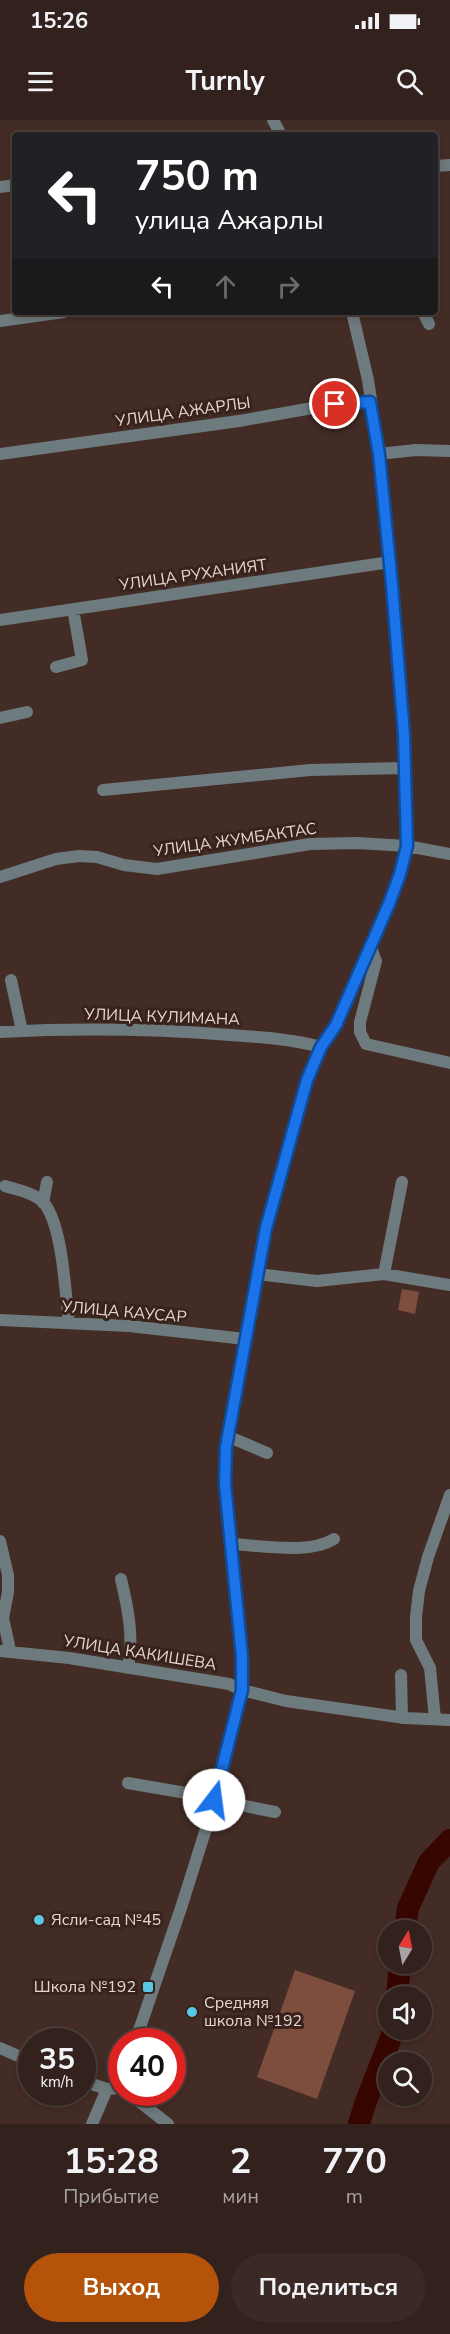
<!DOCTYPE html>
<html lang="ru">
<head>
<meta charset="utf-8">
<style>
  :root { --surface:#32211c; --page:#3a2925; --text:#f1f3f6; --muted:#a8a3a3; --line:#4d3e3b; --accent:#b45309 }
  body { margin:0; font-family:"Nunito Sans",sans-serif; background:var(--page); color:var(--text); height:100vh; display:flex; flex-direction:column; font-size:22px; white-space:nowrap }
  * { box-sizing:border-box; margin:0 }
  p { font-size:20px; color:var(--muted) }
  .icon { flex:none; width:33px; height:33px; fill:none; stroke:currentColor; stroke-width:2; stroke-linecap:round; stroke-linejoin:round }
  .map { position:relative; height:2004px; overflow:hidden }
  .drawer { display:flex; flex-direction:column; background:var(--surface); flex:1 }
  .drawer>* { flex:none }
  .guide { position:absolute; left:12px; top:12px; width:426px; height:183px; border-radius:6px; box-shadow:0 3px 9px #0003,0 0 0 2px var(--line); background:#202124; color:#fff; overflow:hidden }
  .needle { width:39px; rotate:10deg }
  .controls { position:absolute; left:378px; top:1800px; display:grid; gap:12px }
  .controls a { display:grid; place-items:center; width:54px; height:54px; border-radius:50%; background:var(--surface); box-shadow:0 3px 9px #0003,0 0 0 2px var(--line); font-size:30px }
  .speed { position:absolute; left:18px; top:1908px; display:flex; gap:12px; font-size:30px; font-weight:700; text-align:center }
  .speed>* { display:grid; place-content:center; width:78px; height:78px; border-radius:50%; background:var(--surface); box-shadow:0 3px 9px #0003,0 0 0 2px var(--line); line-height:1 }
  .speed small { font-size:15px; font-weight:400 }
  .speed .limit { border:9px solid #d22; background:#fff; color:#111 }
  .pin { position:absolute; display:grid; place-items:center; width:51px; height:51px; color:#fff; margin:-26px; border:3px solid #fff; border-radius:50%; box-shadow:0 2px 6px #0007 }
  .me { position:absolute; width:66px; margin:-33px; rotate:15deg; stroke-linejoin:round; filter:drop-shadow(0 0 4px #0008) }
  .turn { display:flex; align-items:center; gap:21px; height:126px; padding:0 24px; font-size:27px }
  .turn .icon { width:78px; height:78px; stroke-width:2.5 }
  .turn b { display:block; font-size:42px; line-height:51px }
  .lanes { display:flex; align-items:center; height:57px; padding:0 24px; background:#0003; justify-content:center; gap:30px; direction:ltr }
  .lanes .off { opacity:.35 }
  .eta { display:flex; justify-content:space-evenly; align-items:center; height:102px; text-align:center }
  .eta b { font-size:36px; font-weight:700; line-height:42px }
  .button { display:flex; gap:12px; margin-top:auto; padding:12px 24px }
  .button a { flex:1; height:69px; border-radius:36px; background:var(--accent); color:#fff; font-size:24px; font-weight:700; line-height:69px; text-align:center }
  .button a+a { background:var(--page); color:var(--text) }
  .status { display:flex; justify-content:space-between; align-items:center; height:42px; padding:0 30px; background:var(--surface); direction:ltr }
  .status svg { height:16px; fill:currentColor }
  header { display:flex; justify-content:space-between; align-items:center; height:78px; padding:0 24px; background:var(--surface); font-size:27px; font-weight:700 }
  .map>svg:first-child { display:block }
</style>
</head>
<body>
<div class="status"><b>15:26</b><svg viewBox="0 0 49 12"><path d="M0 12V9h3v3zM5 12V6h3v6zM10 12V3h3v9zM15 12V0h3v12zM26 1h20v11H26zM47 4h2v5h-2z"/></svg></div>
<header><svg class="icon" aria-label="menu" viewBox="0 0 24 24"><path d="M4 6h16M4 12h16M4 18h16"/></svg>Turnly<svg class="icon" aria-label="search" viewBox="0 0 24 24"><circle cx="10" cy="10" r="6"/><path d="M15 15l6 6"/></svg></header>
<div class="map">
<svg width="450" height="2004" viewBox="0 0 450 2004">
  <rect width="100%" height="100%" fill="#432c25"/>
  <path fill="#7d4d3e" d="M402,1169L419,1172L415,1194L398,1190Z
    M295,1850L355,1871L317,1979L257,1957Z"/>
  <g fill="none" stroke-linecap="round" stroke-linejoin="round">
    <path stroke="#380600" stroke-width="22" d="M405,1810L408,1788L429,1742L450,1720
      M397,1876L400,1844
      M359,2004L365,1984L394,1910"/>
    <path stroke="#6e7b7e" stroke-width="12" d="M273,0L281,15
      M435,46L450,45
      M0,67L15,65
      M423,192L429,204
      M0,201L64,192
      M0,334L239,301L335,284L370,282
      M379,334L416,330L450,331
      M0,500L390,442
      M56,547L82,540L73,489
      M0,598L27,592
      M103,670L310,650L405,648
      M0,757L56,739L79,736L97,737L124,745L157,749L310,724L357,723L407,726L450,734
      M370,825L376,841L360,902V912L366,924L450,943
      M11,860L22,911
      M0,912C76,908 154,909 230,915C261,917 291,919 321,927
      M5,1066C17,1070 35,1073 44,1083C63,1107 65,1172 69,1203
      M43,1083L47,1062
      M257,1154L317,1161L384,1154L450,1165
      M384,1154L402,1062
      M0,1200L129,1206L245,1219
      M227,1316L267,1333
      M0,1421L8,1455V1472L3,1498L10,1530
      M230,1424C259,1425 309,1435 334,1419
      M121,1459C128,1488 134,1518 128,1548
      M0,1531L69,1538L229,1564L242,1570L286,1581L405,1598L450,1600
      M401,1555L402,1598
      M435,1599L430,1548L416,1520V1497L419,1471L428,1437L450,1375
      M128,1663L215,1678
      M215,1680L275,1692
      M135,1922L181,1788L215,1680L242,1570V1537L225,1364L226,1327L266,1108L307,960L321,927L336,905L389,784L400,754L407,726L404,615L390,442L379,334L368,260L352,192
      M0,1928L32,1942
      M82,1961L107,1969
      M127,1972L168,2004
      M92,2004L107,1969L121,1968"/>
  </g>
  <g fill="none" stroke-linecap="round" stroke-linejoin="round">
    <g stroke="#114b97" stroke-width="15">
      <path id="route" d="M214,1680L242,1570V1537L225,1364L226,1327L266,1108L307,960L321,927L336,905L389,784L400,754L407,726L404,615L392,465L379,334L370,282L335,284"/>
    </g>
    <use href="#route" stroke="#1a73e8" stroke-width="10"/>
  </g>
  <g fill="#59c8e5" stroke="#38221b" stroke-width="2">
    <circle cx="39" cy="1800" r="6"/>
    <rect x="142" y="1861" width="12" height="12" rx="3"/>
    <circle cx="192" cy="1892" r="6"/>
  </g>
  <g text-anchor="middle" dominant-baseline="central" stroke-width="6" stroke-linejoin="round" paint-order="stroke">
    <g font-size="16" fill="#e5d6d1" stroke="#38221b">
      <text transform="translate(183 292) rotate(-8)">УЛИЦА АЖАРЛЫ</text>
      <text transform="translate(193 455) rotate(-8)">УЛИЦА РУХАНИЯТ</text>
      <text transform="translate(235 720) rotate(-8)">УЛИЦА ЖУМБАКТАС</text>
      <text transform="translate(162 897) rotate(2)">УЛИЦА КУЛИМАНА</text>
      <text transform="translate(124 1192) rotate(5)">УЛИЦА КАУСАР</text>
      <text transform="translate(140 1533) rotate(9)">УЛИЦА КАКИШЕВА</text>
    </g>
    <g font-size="16" fill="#e5d6d1" stroke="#38221b" text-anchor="start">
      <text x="51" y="1800">Ясли-сад №45</text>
      <text x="136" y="1867" text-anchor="end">Школа №192</text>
      <text x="204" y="1883">Средняя<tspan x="204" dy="18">школа №192</tspan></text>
    </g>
  </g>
</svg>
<div class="controls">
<a><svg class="needle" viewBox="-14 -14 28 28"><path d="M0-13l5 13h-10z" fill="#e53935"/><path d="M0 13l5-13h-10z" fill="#a8a3a3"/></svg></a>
<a><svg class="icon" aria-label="sound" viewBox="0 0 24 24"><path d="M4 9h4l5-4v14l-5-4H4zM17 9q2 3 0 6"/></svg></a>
<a><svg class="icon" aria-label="search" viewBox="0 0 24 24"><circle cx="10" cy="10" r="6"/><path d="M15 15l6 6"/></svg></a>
</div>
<div class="speed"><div>35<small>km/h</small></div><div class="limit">40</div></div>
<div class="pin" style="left:335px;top:284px;background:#d93025"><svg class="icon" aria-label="arrive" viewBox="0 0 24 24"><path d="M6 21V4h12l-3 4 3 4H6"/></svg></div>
<svg class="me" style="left:214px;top:1680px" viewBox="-20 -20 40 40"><circle r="19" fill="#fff"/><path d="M0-13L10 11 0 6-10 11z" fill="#1a73e8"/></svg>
<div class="guide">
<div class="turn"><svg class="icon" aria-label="left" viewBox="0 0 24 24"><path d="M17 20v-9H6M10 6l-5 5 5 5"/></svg><div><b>750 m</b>улица Ажарлы</div></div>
<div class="lanes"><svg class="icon" aria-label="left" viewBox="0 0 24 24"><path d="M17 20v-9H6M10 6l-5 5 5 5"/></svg><svg class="icon off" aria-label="ahead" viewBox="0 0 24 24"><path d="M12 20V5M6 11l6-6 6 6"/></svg><svg class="icon off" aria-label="right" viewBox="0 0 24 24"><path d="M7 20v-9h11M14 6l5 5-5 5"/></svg></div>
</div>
</div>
<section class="drawer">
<div class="eta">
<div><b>15:28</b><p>Прибытие</p></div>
<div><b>2</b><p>мин</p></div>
<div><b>770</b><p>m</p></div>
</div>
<div class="button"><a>Выход</a><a>Поделиться</a></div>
</section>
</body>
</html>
